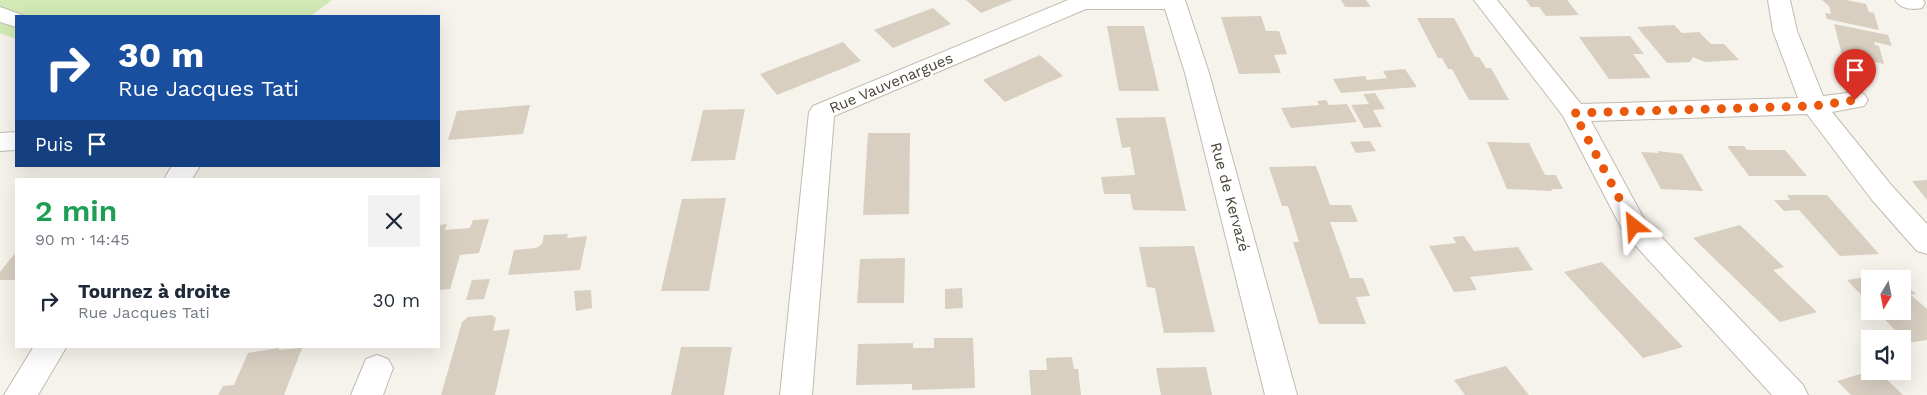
<!DOCTYPE html>
<html lang="fr">
<head>
<meta charset="utf-8">
<style>
  :root { --surface:#fff; --page:#f2f2f3; --text:#1f2937; --muted:#747a83 }
  body { margin:0; font-family:"Work Sans",sans-serif; background:var(--page); color:var(--text); height:100vh; display:flex; flex-direction:column; font-size:19px; white-space:nowrap }
  * { box-sizing:border-box; margin:0 }
  p { font-size:16px; color:var(--muted) }
  .icon { flex:none; width:28px; height:28px; fill:none; stroke:currentColor; stroke-width:2; stroke-linecap:round; stroke-linejoin:round }
  .map { position:relative; flex:1; overflow:hidden }
  .sheet { position:absolute; left:15px; top:178px; width:425px; height:170px; display:flex; flex-direction:column; background:var(--surface); border-radius:0px; box-shadow:0 5px 20px #0002 }
  .sheet>* { flex:none }
  .top-card { position:absolute; left:15px; top:15px; width:425px; height:152px; border-radius:0px; box-shadow:0 5px 20px #0002; background:#1a4fa0; color:#fff; overflow:hidden }
  .needle { width:32px; rotate:190deg }
  .fabs { position:absolute; left:1861px; top:270px; display:grid; gap:10px }
  .fabs a { display:grid; place-items:center; width:50px; height:50px; border-radius:0px; background:var(--surface); box-shadow:0 5px 20px #0002; font-size:25px }
  .pin { position:absolute; display:grid; place-items:center; width:42px; height:42px; color:#fff; margin:-51px -21px; border-radius:50% 50% 50% 0; rotate:-45deg; box-shadow:0 0 5px #0007 }
  .pin .icon { rotate:45deg }
  .me { position:absolute; width:55px; margin:-28px; rotate:332deg; stroke-linejoin:round; filter:drop-shadow(0 0 4px #0008) }
  .turn { display:flex; align-items:center; gap:18px; height:105px; padding:0 20px; font-size:22px }
  .turn .icon { width:65px; height:65px; stroke-width:2.5 }
  .turn b { display:block; font-size:35px; line-height:42px }
  .then { display:flex; align-items:center; height:48px; padding:0 20px; background:#0003; gap:10px; font-size:19px }
  .round { display:grid; place-items:center; flex:none; width:52px; height:52px; border-radius:0px; background:var(--page) }
  .head { display:flex; align-items:center; justify-content:space-between; height:85px; padding:0 20px }
  h1 { font-size:30px; font-weight:600; line-height:38px; color:#1e9e55 }
  ul { padding:0; list-style:none }
  li { display:flex; align-items:center; gap:15px; height:75px; padding:0 20px }
  li div { flex:1 }
  li b { display:block; font-size:19px }
  li em { font-style:normal }
  .map>svg:first-child { display:block }
</style>
</head>
<body>
<div class="map">
<svg width="1927" height="395" viewBox="0 0 1927 395">
  <rect width="100%" height="100%" fill="#f6f3ec"/>
  <path fill="#d2eab5" d="M0,0H332L311,16H16V39L0,33Z"/>
  <path fill="#d8cfc1" d="M966,0H1013L981,13Z
    M1341,0H1366L1371,7H1345Z
    M1526,0H1567L1579,15L1546,16L1539,7H1531Z
    M1822,0H1846L1866,4L1869,12L1874,13L1879,30L1827,19L1825,13L1831,14L1829,6Z
    M933,8L951,24L893,48L874,30Z
    M1261,16L1266,31H1279L1287,54L1274,55L1281,73L1239,74L1221,17Z
    M1417,18H1454L1475,57H1479L1486,68H1491L1509,100H1469L1452,69H1448L1442,58H1438Z
    M1834,24L1888,35L1892,46L1874,42L1875,45L1879,46L1884,64L1842,55Z
    M1674,25L1682,33L1699,32L1711,44H1724L1739,60L1705,62L1693,57L1690,62L1667,63L1637,27Z
    M1107,26H1144L1159,91H1119Z
    M1630,36L1644,54H1633L1651,78L1609,79L1579,37Z
    M843,42L861,61L777,95L760,74Z
    M1040,55L1063,76L1005,102L983,80Z
    M1405,69L1417,87L1341,93L1333,79L1365,76L1367,80L1387,78L1383,71Z
    M1375,93L1385,109L1373,110L1382,127L1364,128L1351,105L1369,104L1363,94Z
    M1326,100L1329,105L1347,104L1357,122L1291,128L1281,108L1319,105L1317,101Z
    M530,105L523,134L448,140L457,111Z
    M745,109L735,160L691,161L703,110Z
    M1165,117L1186,211L1133,210L1130,194H1104L1101,177L1135,175L1130,147L1122,148L1116,118Z
    M868,133H910L909,214L863,215Z
    M1370,141L1376,151L1356,153L1350,142Z
    M1487,142L1529,143L1545,175H1556L1563,189H1551L1552,191L1507,189Z
    M1727,146H1744L1747,150H1785L1807,176H1749Z
    M1658,151L1682,154L1703,191L1661,189L1641,152L1659,153Z
    M1316,166L1330,205H1351L1358,222H1330L1350,278H1363L1370,296L1356,297L1366,324H1319L1293,242H1299L1288,206H1282L1269,167Z
    M1927,180V200L1912,181Z
    M1787,195H1827L1879,254L1840,256L1799,210L1784,211L1774,200H1790Z
    M726,198L709,291H661L682,199Z
    M489,219L479,253L460,255L450,289L439,290V225L447,224L445,230L470,228L473,220Z
    M1740,225L1784,267L1773,270L1817,312L1780,322L1693,238Z
    M568,234L567,238L587,236L580,270L508,275L514,250L536,248L542,244L544,235Z
    M1464,236L1474,251L1518,247L1533,270L1470,277L1477,290L1454,292L1429,246L1456,243L1453,237Z
    M1194,246L1215,332L1164,333L1155,288L1147,287L1139,247Z
    M16,252V280H0V272Z
    M905,258L904,303H857L860,259Z
    M1602,262L1643,305L1683,347L1643,358L1564,272Z
    M1894,273L1900,279H1870V304L1847,280Z
    M490,279L484,299L466,300L472,280Z
    M1902,281L1916,294L1911,295L1927,309V340L1907,343L1877,311H1902Z
    M962,288L963,308L945,309V289Z
    M591,290L592,308L576,311L574,291Z
    M492,315L496,318L493,331L510,329L495,395H441L462,322L468,317Z
    M934,338H973L975,388L912,390V384L856,385L858,344L913,343V348H934Z
    M681,347H732L724,395H671Z
    M279,348V350L302,348L284,395H218L223,386L234,385L248,353Z
    M1072,357L1074,369H1078L1081,395H1031L1029,370H1047L1046,358Z
    M1506,366L1529,395H1465L1454,380Z
    M1206,367L1212,395H1161L1156,368Z
    M1870,371H1878L1903,395H1851L1837,381Z"/>
  <g fill="none" stroke-linecap="round" stroke-linejoin="round">
    <g stroke="#c2bbae" stroke-width="2">
      <path id="minor" d="M1068,0H1185L1209,73L1297,395H1265L1185,73L1165,9H1086L834,116L812,395H780L809,112L813,106Z
        M1474,0H1497L1581,104L1798,98L1773,31L1768,0H1790L1797,31L1823,96L1855,92L1864,94L1868,100L1864,106L1832,112L1892,186L1927,224V254L1917,251L1872,200L1807,114L1591,121L1644,219L1803,385L1808,395H1772L1624,233L1563,116Z
        M1895,0H1923L1925,3L1922,8C1912,10 1901,9 1895,0Z
        M0,7L25,16H16V27L0,22Z
        M16,132V150L0,151V133Z
        M172,166H200L192,179H164Z
        M34,346H67L38,395H4Z
        M377,355L388,359L393,368L383,395H351L366,359Z"/>
    </g>
    <use href="#minor" fill="#fff" fill-rule="evenodd"/>
  </g>
  <g fill="none" stroke-linecap="round" stroke-linejoin="round">
    <path stroke="#ea580c" stroke-width="9" stroke-dasharray="0 16.2" d="M1634,226L1574,113L1814,106L1855,100"/>
  </g>
  <g text-anchor="middle" dominant-baseline="central" stroke-width="5" stroke-linejoin="round" paint-order="stroke">
    <g font-size="15" fill="#4b4439" stroke="#fff">
      <text transform="translate(891 83) rotate(-23)">Rue Vauvenargues</text>
      <text transform="translate(1230 197) rotate(75)">Rue de Kervazé</text>
    </g>
  </g>
</svg>
<div class="fabs">
<a><svg class="needle" viewBox="-14 -14 28 28"><path d="M0-13l5 13h-10z" fill="#e53935"/><path d="M0 13l5-13h-10z" fill="#747a83"/></svg></a>
<a><svg class="icon" aria-label="sound" viewBox="0 0 24 24"><path d="M4 9h4l5-4v14l-5-4H4zM17 9q2 3 0 6"/></svg></a>
</div>
<div class="pin" style="left:1855px;top:100px;background:#d93025"><svg class="icon" aria-label="arrive" viewBox="0 0 24 24"><path d="M6 21V4h12l-3 4 3 4H6"/></svg></div>
<svg class="me" style="left:1634px;top:226px" viewBox="-20 -20 40 40"><path d="M0-17L14 15 0 8-14 15z" fill="#ea580c" stroke="#fff" stroke-width="4"/></svg>
<div class="top-card">
<div class="turn"><svg class="icon" aria-label="right" viewBox="0 0 24 24"><path d="M7 20v-9h11M14 6l5 5-5 5"/></svg><div><b>30 m</b>Rue Jacques Tati</div></div>
<div class="then">Puis<svg class="icon" aria-label="arrive" viewBox="0 0 24 24"><path d="M6 21V4h12l-3 4 3 4H6"/></svg></div>
</div>
<section class="sheet">
<div class="head"><div><h1>2 min</h1><p>90 m · 14:45</p></div><a class="round"><svg class="icon" aria-label="close" viewBox="0 0 24 24"><path d="M6 6l12 12M18 6L6 18"/></svg></a></div>
<ul>
<li><svg class="icon" aria-label="right" viewBox="0 0 24 24"><path d="M7 20v-9h11M14 6l5 5-5 5"/></svg><div><b>Tournez à droite</b><p>Rue Jacques Tati</p></div><em>30 m</em></li>
</ul>
</section>
</div>
</body>
</html>
